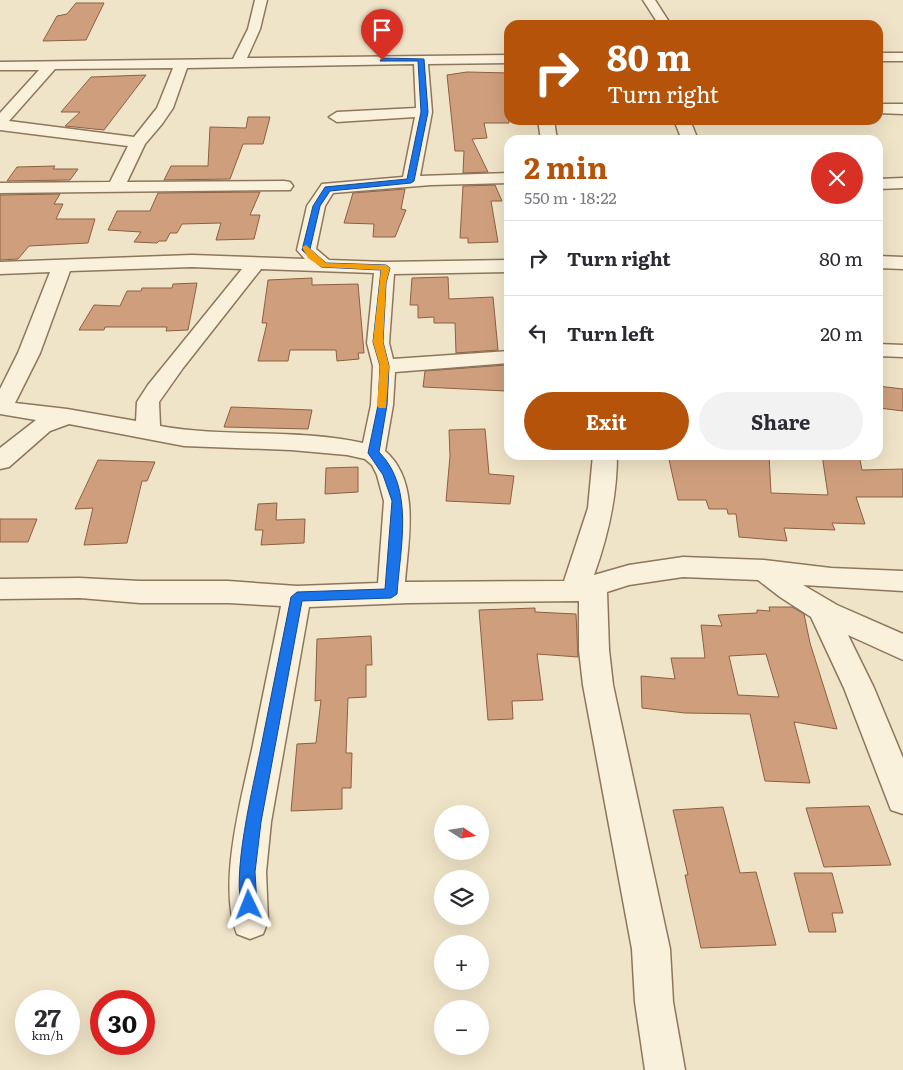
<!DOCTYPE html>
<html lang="en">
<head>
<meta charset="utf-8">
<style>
  :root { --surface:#fff; --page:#f2f2f3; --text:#2b2b33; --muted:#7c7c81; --line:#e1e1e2; --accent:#b45309 }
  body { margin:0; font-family:Literata,serif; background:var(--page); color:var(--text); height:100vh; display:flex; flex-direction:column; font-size:19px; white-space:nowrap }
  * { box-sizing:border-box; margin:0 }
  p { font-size:16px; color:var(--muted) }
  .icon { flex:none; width:28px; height:28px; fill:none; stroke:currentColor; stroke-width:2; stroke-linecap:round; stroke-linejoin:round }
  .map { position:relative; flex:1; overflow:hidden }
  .details { position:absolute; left:504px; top:135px; width:379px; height:325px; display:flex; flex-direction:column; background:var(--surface); border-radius:15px; box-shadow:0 5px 20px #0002 }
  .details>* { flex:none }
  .top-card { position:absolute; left:504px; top:20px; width:379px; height:105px; border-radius:15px; box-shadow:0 5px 20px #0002; background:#b45309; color:#fff; overflow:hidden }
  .needle { width:32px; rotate:102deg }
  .controls { position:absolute; left:434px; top:805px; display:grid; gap:10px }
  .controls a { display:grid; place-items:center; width:55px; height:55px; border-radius:50%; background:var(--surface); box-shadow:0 5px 20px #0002; font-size:25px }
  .speed { position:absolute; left:15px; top:990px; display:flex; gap:10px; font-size:25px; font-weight:700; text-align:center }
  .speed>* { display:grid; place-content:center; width:65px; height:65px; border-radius:50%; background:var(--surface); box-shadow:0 5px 20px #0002; line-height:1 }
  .speed small { font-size:12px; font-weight:400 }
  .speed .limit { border:8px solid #d22; background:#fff; color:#111 }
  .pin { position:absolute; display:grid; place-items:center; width:42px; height:42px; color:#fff; margin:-51px -21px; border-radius:50% 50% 50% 0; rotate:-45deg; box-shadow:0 0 5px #0007 }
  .pin .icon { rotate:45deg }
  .me { position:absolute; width:55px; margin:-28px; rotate:358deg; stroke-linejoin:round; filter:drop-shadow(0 0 4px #0008) }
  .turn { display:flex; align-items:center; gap:18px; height:105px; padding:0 20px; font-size:22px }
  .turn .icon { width:65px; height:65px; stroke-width:2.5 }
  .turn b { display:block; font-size:35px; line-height:42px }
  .round { display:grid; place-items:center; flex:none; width:52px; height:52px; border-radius:26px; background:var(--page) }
  .head { display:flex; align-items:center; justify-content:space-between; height:85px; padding:0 20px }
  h1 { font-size:30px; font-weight:700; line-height:38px; color:var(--accent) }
  .primary-button { display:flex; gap:10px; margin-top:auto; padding:10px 20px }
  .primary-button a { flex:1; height:58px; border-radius:30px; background:var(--accent); color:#fff; font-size:20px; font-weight:700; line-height:58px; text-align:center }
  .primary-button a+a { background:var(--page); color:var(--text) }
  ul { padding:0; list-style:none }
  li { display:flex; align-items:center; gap:15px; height:75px; padding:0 20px; border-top:1px solid var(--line) }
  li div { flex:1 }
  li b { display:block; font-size:19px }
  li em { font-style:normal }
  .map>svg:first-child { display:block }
</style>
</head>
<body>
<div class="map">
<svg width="903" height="1070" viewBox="0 0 903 1070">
  <rect width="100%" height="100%" fill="#f0e4c8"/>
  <path fill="#cf9f7d" stroke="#8d5f41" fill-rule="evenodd" d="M76,3H104L86,40L43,41L57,16L67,14Z
    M467,72L509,73V123H484L487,138L472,139L488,172L463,173L464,151H455L447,75Z
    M146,75L104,130L65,126L80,112H61L91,77Z
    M248,117H270L263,144H243L230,179L164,180L171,166H208L210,127L246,128Z
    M55,166L53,169H78L70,180L7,181L17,167Z
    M495,185L502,201H491L498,242L468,243V238H460L463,186Z
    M405,189L401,209L406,210L395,237H373L374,224L344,223L353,193Z
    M260,192L250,215H260L254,239L216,240L221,223L182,224L177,233H170L166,241H159L157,243L134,242L141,232L108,230L117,211H150L158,193Z
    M60,194L54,204H63L56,219H95L88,243L29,246L18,259L0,260V195Z
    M448,277L449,299L493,297L498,350L456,353L455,323H434V317L418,318V305H410L412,278Z
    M312,278V285L358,284L364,353H358L359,359L337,361L336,350H290L288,361H258L267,323H262L268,280Z
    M197,283L188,330L166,331L167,327H105L104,330H79L94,305L120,306L127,291H141L142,288H172L173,284Z
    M506,365V391L423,387L425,371Z
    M878,386L903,389V411L879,408Z
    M231,407L312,410L308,429L224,427Z
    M485,429L489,474L514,476L510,504L446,501L450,456L449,430Z
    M668,455H769L771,493L828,495L822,455H859L862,470L903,469V497H856L865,524L832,523L835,530L784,528L787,541L739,537L736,514H728L727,509H709L706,500H678Z
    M98,460L155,462L147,481H142L127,543L84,545L93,508L75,509Z
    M358,467V492L325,494L326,468Z
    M277,503L276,520L305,519L304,543L261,545L263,530H255L258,504Z
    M0,519H37L28,542H0Z
    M769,607H792L804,614L810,643L837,729L794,722L810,783L765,781L750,714L685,713L642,708L641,676L675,679L671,658H705L701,625L722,626L718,615L757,613V610L770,611ZM766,654L779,697L738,695L729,656Z
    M535,608V612L576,614L578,657L537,654L543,700L512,701L513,719L488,720L479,610Z
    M371,636L372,665H366V697L348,698L346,753H352L351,788H342V809L291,811L297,744L316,743L321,700L315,701L317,639Z
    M869,806L891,865L824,867L806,808Z
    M723,807L740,873L756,872L776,945L701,948L685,875H688L673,810Z
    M794,873H832L843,913H832L836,932H809Z"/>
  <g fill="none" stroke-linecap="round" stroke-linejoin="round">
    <g stroke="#8d765c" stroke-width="3">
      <path id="minor" d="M255,0H267L260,29L247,58L509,55V63L428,64L432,112L420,176L509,173V183L431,185L333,193L325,206L316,249L329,260L385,262L509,260V272L394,274L389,343L393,359L509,351V363L395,372L393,405L385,451C421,482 408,541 405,582L564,581L588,508L593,455H617C617,497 608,536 594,575L629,565L683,557L764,560L831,568L903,571V591L803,585L837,605L903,634V660L848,635L874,688L903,758V814L891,810L844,688L811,617L780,597L758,580L683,577L629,585L607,592L609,650L613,685L670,949L673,1002L685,1070H645L635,1002L632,949L583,685L579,650V601L409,603L309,607L271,822L266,872L268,921L263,934L250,939L237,934C217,886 242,796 253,745C262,699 272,653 281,606L228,603H140L80,598L0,599V579L80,578L140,581H228L297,586L378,583L384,501L377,475L372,465L365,459L347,455L291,450L184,446L69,424L50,431L9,467L0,469V448L36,420L0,414V389L18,353L50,272L0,274V262L192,255L305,259L297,250L307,206L322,184L403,177L415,117L337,122L329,117L337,112L416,108L414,64L187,68L173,108L162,124L145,144L127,182L284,181L290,182L293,186L290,190L0,193V183L110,182L128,146L0,130V113L39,70H0V62L233,59L248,29ZM173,68L157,108L134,137L9,121L55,69ZM192,267L242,269L148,385L137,402L136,421L67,409L15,403L40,353L70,271ZM261,269L374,273L367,343L373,366L371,405L363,443C296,428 227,438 160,426L159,402L183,368Z
        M643,0H655L671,25H659Z
        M878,53H903V61H878Z
        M878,104H903V114L878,113Z
        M538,120H554L557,140H541Z
        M674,120H690L698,140H682Z
        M903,178V188L878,189V179Z
        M878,256L903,257V269L878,268Z
        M878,344L903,345V357L878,356Z"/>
    </g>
    <use href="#minor" fill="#faf1dc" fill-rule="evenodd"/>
  </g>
  <path fill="#1a73e8" stroke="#114b97" d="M382,58L424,59L428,112L414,181L411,183L330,191L320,206L310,249L326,263L386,265L390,268L386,283L383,342L389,366L387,405L379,452C415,488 400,548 397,594L391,598L302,601L261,822L255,872L257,905L254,910L249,912L243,910C230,879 254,783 261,747C271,697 281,647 291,597L297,592L385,589L392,501L383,475L368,453L378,405L380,366L373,342L381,270L321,267L302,250L313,206L325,187L407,179L421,112L418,61H380Z"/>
  <path fill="#f59e0b" d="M306,245L326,263L386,265L390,268L386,283L383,342L389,366L386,408H379L377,406L380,366L373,342L381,270L321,267L308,258L302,247Z"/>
</svg>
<div class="controls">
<a><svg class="needle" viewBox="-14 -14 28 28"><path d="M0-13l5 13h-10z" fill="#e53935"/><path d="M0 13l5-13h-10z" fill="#7c7c81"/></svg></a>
<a><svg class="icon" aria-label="layers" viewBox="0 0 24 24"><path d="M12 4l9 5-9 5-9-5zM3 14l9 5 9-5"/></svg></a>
<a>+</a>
<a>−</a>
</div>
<div class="speed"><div>27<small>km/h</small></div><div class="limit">30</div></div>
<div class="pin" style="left:382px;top:60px;background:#d93025"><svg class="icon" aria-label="arrive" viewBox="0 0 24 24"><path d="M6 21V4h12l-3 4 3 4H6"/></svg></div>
<svg class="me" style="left:249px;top:905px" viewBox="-20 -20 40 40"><path d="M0-17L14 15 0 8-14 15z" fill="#1a73e8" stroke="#fff" stroke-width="4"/></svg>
<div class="top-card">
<div class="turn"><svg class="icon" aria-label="right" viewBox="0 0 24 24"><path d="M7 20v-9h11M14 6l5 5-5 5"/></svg><div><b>80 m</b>Turn right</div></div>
</div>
<section class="details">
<div class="head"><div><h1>2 min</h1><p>550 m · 18:22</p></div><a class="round" style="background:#d93025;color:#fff"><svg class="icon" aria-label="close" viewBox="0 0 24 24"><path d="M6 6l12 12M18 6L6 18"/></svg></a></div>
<ul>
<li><svg class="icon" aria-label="right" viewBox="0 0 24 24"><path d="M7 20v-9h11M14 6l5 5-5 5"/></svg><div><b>Turn right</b></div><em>80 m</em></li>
<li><svg class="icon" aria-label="left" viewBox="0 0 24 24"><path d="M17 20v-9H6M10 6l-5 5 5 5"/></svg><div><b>Turn left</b></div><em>20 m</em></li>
</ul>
<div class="primary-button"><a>Exit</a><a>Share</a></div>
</section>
</div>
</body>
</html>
